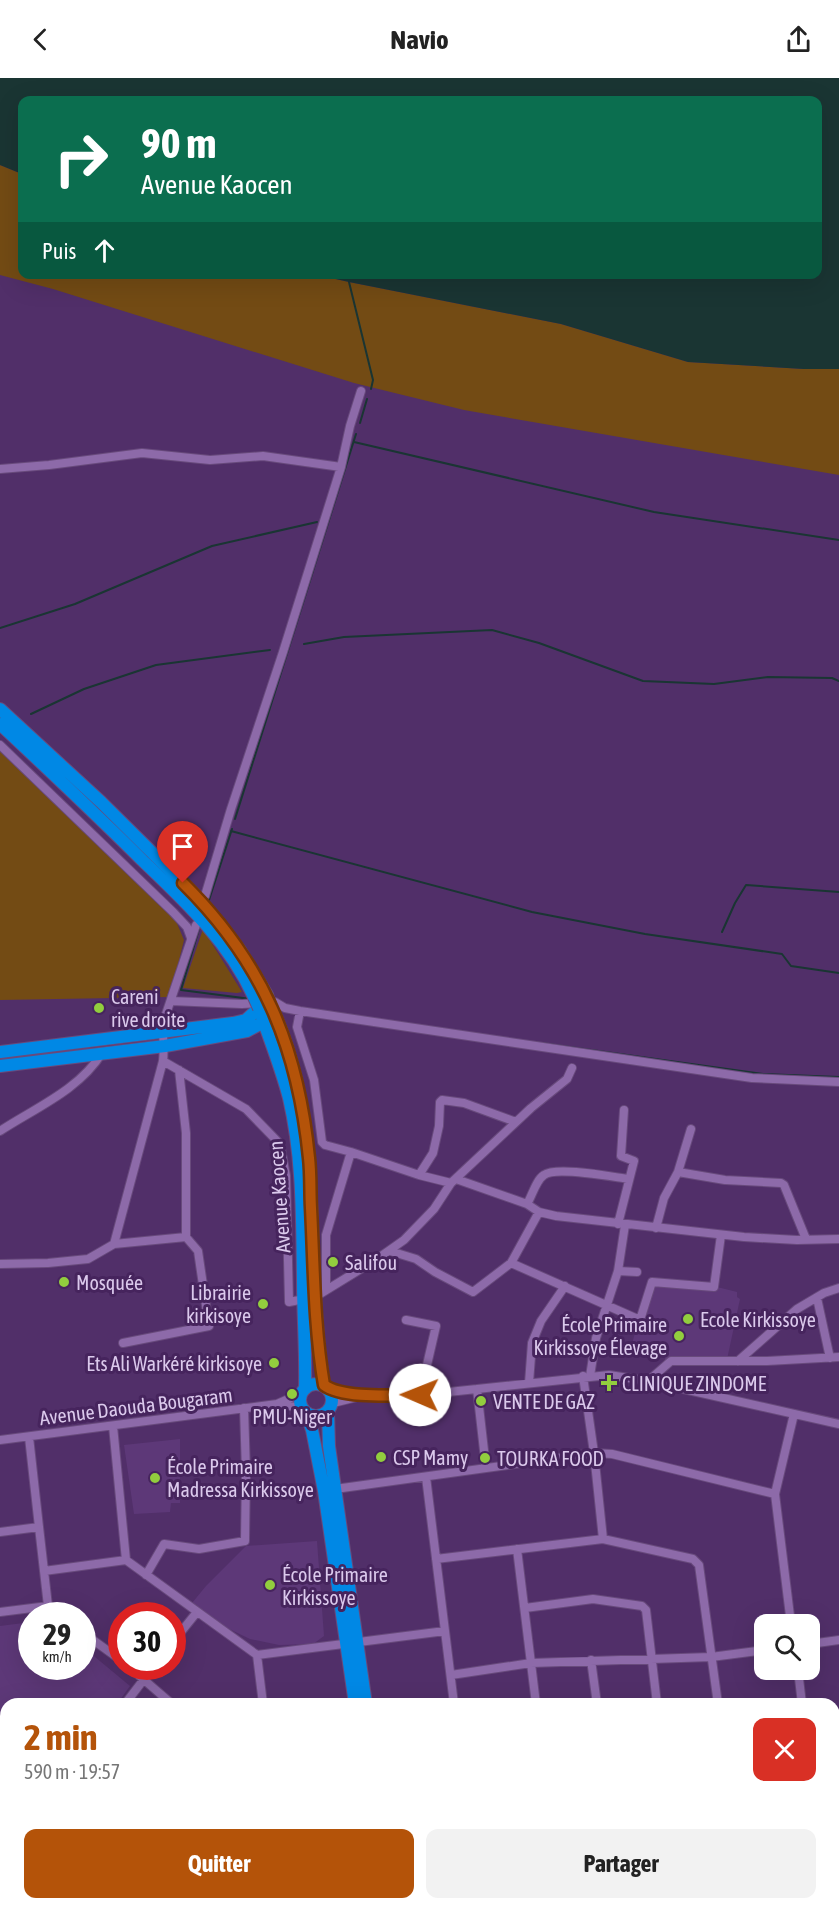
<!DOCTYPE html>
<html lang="fr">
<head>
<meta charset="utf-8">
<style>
  :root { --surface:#fff; --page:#f2f2f2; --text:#222; --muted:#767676; --accent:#b45309 }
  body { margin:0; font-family:"Asap Condensed",sans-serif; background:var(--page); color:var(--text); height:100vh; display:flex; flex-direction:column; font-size:22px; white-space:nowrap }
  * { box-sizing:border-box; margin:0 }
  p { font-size:20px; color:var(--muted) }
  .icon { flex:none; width:33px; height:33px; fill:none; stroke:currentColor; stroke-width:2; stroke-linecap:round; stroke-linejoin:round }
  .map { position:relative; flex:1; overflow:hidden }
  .drawer { position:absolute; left:0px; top:1620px; width:840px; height:212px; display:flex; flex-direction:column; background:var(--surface); border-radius:18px 18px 0 0; box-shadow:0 6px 24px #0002 }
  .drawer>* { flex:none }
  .top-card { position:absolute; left:18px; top:18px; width:804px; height:183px; border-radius:12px; box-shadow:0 6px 24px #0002; background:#0b6e4f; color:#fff; overflow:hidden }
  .buttons { position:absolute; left:754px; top:1536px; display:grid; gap:12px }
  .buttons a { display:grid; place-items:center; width:66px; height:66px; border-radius:12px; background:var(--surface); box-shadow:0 6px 24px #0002; font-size:30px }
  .speed { position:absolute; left:18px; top:1524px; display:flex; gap:12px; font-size:30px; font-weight:700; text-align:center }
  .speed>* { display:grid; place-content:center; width:78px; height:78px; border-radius:50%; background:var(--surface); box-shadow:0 6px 24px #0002; line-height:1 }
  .speed small { font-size:15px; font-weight:400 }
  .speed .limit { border:9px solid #d22; background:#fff; color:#111 }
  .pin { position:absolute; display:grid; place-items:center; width:51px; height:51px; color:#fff; margin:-62px -26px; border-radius:50% 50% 50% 0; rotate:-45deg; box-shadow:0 0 6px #0007 }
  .pin .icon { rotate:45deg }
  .me { position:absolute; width:66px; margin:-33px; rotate:271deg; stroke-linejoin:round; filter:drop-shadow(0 0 4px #0008) }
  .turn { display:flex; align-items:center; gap:21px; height:126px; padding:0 24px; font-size:27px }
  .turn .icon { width:78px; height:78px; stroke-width:2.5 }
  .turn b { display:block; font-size:42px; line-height:51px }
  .then { display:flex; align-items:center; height:57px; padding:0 24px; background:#0003; gap:12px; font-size:22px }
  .round { display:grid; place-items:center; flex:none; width:63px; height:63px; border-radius:12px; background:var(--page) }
  .overview { display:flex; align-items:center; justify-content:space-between; height:102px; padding:0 24px }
  h1 { font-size:36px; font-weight:700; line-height:45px; color:var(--accent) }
  .primary-button { display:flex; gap:12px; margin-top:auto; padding:12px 24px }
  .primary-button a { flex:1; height:69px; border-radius:12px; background:var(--accent); color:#fff; font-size:24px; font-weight:700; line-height:69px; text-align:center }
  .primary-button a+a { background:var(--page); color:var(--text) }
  header { display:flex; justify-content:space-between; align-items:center; height:78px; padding:0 24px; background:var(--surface); font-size:27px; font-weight:700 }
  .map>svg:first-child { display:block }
</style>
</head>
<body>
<header><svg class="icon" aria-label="back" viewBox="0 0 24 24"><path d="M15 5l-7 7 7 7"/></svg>Navio<svg class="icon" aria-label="share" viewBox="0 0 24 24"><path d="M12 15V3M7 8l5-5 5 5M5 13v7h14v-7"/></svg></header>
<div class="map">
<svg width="839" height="1831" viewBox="0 0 839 1831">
  <rect width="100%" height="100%" fill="#512f69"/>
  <path fill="#5d3878" d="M650,1199L714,1205L717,1209L737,1214V1219L740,1221L726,1286L665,1283V1273L632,1266Z
    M180,1361V1425H171L170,1434L134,1436L124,1367Z
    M317,1463L324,1558L313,1566L279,1567L250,1561L225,1549L192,1525L206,1508L246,1468Z
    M31,1544L32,1588H82L83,1569L130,1608L117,1626H6V1667L0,1668V1548Z"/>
  <path fill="#734b14" d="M0,87L22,96V196L318,197L349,204L561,246L688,284L804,291H839V397L464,332L354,305L53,211L0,197Z
    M0,673L176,843L184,862L170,919L0,922Z
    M203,851L242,914L237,915L183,910Z"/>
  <path fill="#1a3533" d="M0,0H839V291H804L688,284L561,246L349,204L318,197L818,196V22H22V96L0,87Z
    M839,1781V1831H768L773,1826H834V1783Z
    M616,1826H687L683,1831H615Z"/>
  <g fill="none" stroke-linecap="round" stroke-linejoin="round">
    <path stroke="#1a3533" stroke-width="2" d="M349,204L373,302L371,311
      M360,345L367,321
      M354,364L654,434L839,462
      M0,550L75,526L212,468L317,444
      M304,566L344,559L492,552L539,565L643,603L714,606L768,599L832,600L839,603
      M31,636L84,611L156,587L270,572
      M235,741L356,356
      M231,753L532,834L645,856L782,876L791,888L839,895
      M209,822L232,751
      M199,851L181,912L251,921
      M722,854L735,825L746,807L839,814
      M541,965L763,996L839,999"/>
    <g stroke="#684a7c" stroke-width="10">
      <path id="minor" d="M0,391L49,387L142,375L210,382L263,378L341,389
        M0,667L173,834L187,849L191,860
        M205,818L231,731L283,574L341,389L350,348L361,313
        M171,923L242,926L275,924L285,930L300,933L752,1000L839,1004
        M300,933L297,949L314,1002L322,1064L325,1067L351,1074
        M163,983L246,1031L280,1066L286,1098L289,1224L315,1219L377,1181L404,1162L434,1131L451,1105L531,1030L567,1001L572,990
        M0,1053C35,1030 79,1012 102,975
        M678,1094L725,1102L781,1105L784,1107L806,1161
        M419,1097L433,1075L439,1048L440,1024L442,1022L464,1025L516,1044
        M456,1101L527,1126L539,1134L556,1138L744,1159L797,1162L839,1161
        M527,1126C532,1118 536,1102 544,1097C556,1088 613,1099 629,1101
        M539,1134L511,1185L640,1242L652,1204L714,1209L721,1157
        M618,1146L634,1083L621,1078L624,1032
        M656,1150L664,1120L678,1094L691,1051
        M114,1166L163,983C165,968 161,953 165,939L196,847
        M390,1173L416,1181L435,1194L473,1214L511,1185
        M0,1186L48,1185L88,1181L114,1166L186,1159
        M618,1193L637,1194
        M326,1212V1157L351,1074L419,1097L451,1105
        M817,1220L830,1280
        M406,1242L436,1248L420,1317
        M123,1265L209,1248L198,1173L186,1159V1055L179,992
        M738,1283L797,1231L824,1215L839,1210
        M583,1298L594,1375L603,1461
        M590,1298L596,1260L618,1193L625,1147
        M648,1303L671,1283H767L839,1279
        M529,1305L532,1265L541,1243L565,1208
        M477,1311L486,1390
        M330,1312L366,1317H420L609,1297L648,1303L839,1346
        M333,1325L361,1318
        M278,1326L302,1330
        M113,1348L126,1482
        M0,1362L277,1326L302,1315
        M335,1411L594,1375L612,1376L775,1416
        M39,1449L48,1528
        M0,1454L39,1449L29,1359
        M517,1471L536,1626
        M436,1481L603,1461L693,1481L699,1487L718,1626
        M44,1493L126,1482L257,1577L445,1553L426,1399
        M146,1497L164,1466L199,1471L245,1463L246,1394L244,1330
        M525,1530L593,1521L642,1528L646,1532L657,1626
        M0,1534L48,1528L61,1538
        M791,1546L775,1416L794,1336
        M445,1553L454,1626
        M82,1554L122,1583
        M172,1565L197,1534
        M810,1566L839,1562
        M257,1577L263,1626
        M591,1582L597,1626
        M128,1588L172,1626
        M798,1592L802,1626
        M451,1597L531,1585L711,1579L765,1572
        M125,1626L154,1588
        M0,1677L6,1676
        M834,1730L839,1728
        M0,1757L6,1756
        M31,1826L32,1831
        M109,1826L110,1831
        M199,1826L200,1831
        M288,1826L289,1831
        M568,1826L569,1831
        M466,1831L497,1826"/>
    </g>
    <g stroke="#684a7c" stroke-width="14">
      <path id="highway" d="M0,631L101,724L199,821L239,871L267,917
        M0,646C48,691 96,736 142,782C185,823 229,864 254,919
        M270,926C327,1045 303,1181 324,1307
        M259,930C269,960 281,989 289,1020C303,1080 302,1141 303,1202C303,1238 306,1274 305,1311
        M0,974L233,945L246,942L259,930
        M0,988L165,968L247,953L260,946L268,939
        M300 1322a16 16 0 1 1 32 0a16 16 0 1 1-32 0Z
        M328,1334L329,1368L366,1626
        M306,1335L312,1352L324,1413L355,1626
        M383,1826L384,1831
        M394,1826L395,1831"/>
    </g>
    <use href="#minor" stroke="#8d6aa9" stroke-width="8"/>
    <use href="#highway" stroke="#0088e5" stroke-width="12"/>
    <g stroke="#684a7c" stroke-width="14" stroke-linecap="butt">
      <path id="highway-bridge" d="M267,917L270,926
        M254,919L259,930"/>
    </g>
    <use href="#highway-bridge" stroke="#0088e5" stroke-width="12"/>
  </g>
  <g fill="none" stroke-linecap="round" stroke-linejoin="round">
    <g stroke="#753606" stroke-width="15">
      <path id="route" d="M183,805C263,884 298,969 309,1080C311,1097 310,1114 311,1130C314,1189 314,1249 324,1307C342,1321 396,1317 420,1317"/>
    </g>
    <use href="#route" stroke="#b45309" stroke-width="10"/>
  </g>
  <g fill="#92cd3e" stroke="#46245d" stroke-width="2">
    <circle cx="99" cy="930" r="6"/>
    <circle cx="333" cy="1184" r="6"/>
    <circle cx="64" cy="1204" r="6"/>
    <circle cx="263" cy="1226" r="6"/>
    <circle cx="688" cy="1241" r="6"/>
    <circle cx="679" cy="1258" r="6"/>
    <circle cx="274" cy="1285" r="6"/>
    <path d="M606 1296h6v6h6v6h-6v6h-6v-6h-6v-6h6z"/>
    <circle cx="292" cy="1316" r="6"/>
    <circle cx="481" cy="1323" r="6"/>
    <circle cx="381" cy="1379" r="6"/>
    <circle cx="485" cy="1380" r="6"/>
    <circle cx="155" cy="1400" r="6"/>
    <circle cx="270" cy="1507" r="6"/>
  </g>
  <g text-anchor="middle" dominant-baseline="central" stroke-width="6" stroke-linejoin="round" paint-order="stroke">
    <g font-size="20" fill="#dbc9ec" stroke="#46245d" text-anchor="start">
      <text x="111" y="918">Careni<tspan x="111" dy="23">rive droite</tspan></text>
      <text x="345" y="1184">Salifou</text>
      <text x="76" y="1204">Mosquée</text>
      <text x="251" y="1214" text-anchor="end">Librairie<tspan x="251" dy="23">kirkisoye</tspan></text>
      <text x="700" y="1241">Ecole Kirkissoye</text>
      <text x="667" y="1246" text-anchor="end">École Primaire<tspan x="667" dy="23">Kirkissoye Élevage</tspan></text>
      <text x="262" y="1285" text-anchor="end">Ets Ali Warkéré kirkisoye</text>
      <text x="622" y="1305">CLINIQUE ZINDOME</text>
      <text x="493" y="1323">VENTE DE GAZ</text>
      <text x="292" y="1338" text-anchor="middle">PMU-Niger</text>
      <text x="393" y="1379">CSP Mamy</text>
      <text x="497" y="1380">TOURKA FOOD</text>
      <text x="167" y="1388">École Primaire<tspan x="167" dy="23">Madressa Kirkissoye</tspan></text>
      <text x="282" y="1496">École Primaire<tspan x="282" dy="23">Kirkissoye</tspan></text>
    </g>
    <g font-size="20" fill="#dbc9ec" stroke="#46245d">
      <text transform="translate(279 1119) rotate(-94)">Avenue Kaocen</text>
      <text transform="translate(136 1328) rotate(-7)">Avenue Daouda Bougaram</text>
    </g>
  </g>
</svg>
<div class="buttons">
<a><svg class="icon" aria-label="search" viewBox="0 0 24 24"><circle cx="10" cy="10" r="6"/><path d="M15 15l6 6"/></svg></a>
</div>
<div class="speed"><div>29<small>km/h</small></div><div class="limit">30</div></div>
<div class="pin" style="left:183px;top:805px;background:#d93025"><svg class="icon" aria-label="arrive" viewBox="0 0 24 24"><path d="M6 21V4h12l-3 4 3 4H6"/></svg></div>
<svg class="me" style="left:420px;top:1317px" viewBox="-20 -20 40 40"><circle r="19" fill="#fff"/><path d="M0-13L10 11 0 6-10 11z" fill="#b45309"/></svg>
<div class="top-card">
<div class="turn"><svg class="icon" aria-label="right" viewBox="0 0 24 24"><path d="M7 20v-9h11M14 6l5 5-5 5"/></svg><div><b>90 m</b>Avenue Kaocen</div></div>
<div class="then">Puis<svg class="icon" aria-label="ahead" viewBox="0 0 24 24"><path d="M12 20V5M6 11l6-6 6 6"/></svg></div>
</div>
<section class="drawer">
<div class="overview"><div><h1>2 min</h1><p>590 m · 19:57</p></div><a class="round" style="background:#d93025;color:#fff"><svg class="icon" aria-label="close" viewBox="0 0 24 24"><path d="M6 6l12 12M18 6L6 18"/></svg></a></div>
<div class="primary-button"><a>Quitter</a><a>Partager</a></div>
</section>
</div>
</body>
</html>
